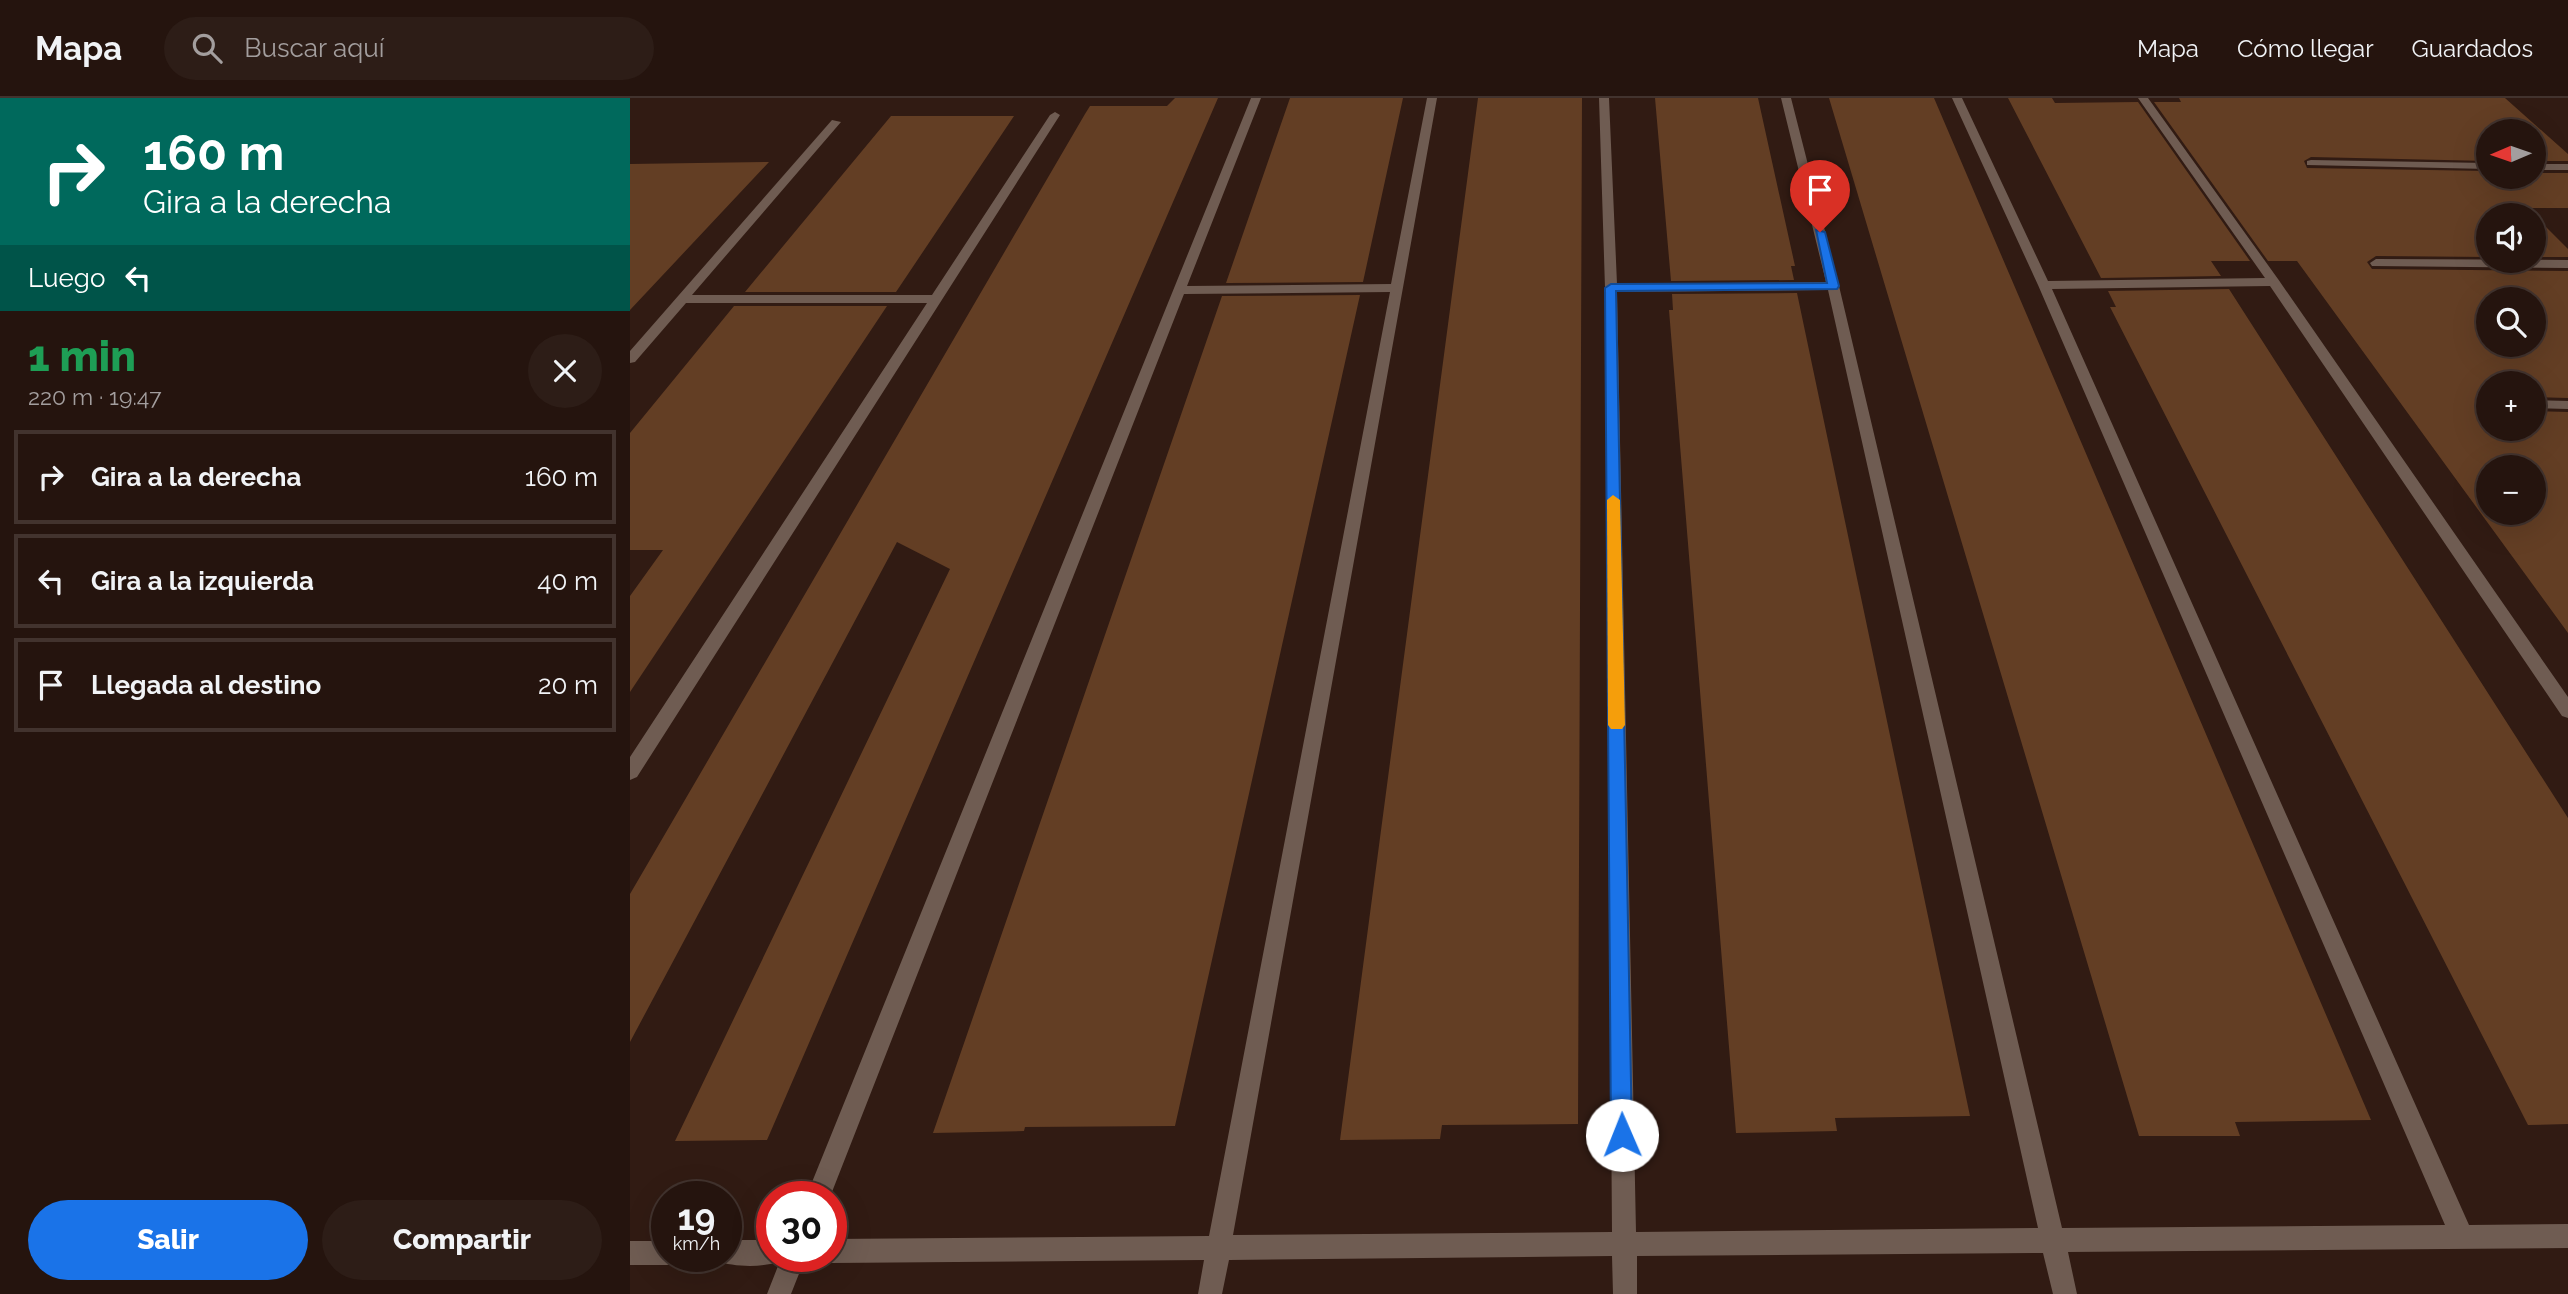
<!DOCTYPE html>
<html lang="es">
<head>
<meta charset="utf-8">
<style>
  :root { --surface:#25140e; --page:#2d1d17; --text:#f1f3f6; --muted:#a39e9e; --line:#42332e; --accent:#1a73e8 }
  body { margin:0; font-family:Raleway,sans-serif; background:var(--page); color:var(--text); height:100vh; display:flex; flex-direction:column; font-size:26px; white-space:nowrap }
  * { box-sizing:border-box; margin:0 }
  p { font-size:23px; color:var(--muted) }
  .icon { flex:none; width:38px; height:38px; fill:none; stroke:currentColor; stroke-width:2; stroke-linecap:round; stroke-linejoin:round }
  .map { position:relative; flex:1; overflow:hidden }
  .drawer { display:flex; flex-direction:column; background:var(--surface); width:630px }
  .drawer>* { flex:none }
  .guide { background:#00695c; color:#fff; overflow:hidden }
  .needle { width:46px; rotate:268deg }
  .controls { position:absolute; left:1846px; top:21px; display:grid; gap:14px }
  .controls a { display:grid; place-items:center; width:70px; height:70px; border-radius:50%; background:var(--surface); box-shadow:0 7px 28px #0002,0 0 0 2px var(--line); font-size:35px }
  .speed { position:absolute; left:21px; top:1083px; display:flex; gap:14px; font-size:35px; font-weight:700; text-align:center }
  .speed>* { display:grid; place-content:center; width:91px; height:91px; border-radius:50%; background:var(--surface); box-shadow:0 7px 28px #0002,0 0 0 2px var(--line); line-height:1 }
  .speed small { font-size:18px; font-weight:400 }
  .speed .limit { border:10px solid #d22; background:#fff; color:#111 }
  .pin { position:absolute; display:grid; place-items:center; width:60px; height:60px; color:#fff; margin:-72px -30px; border-radius:50% 50% 50% 0; rotate:-45deg; box-shadow:0 0 7px #0007 }
  .pin .icon { rotate:45deg }
  .me { position:absolute; width:77px; margin:-38px; rotate:359deg; stroke-linejoin:round; filter:drop-shadow(0 0 5px #0008) }
  .turn { display:flex; align-items:center; gap:24px; height:147px; padding:0 28px; font-size:32px }
  .turn .icon { width:91px; height:91px; stroke-width:2.5 }
  .turn b { display:block; font-size:49px; line-height:60px }
  .then { display:flex; align-items:center; height:66px; padding:0 28px; background:#0003; gap:14px; font-size:26px }
  .round { display:grid; place-items:center; flex:none; width:74px; height:74px; border-radius:37px; background:var(--page) }
  .head { display:flex; align-items:center; justify-content:space-between; height:119px; padding:0 28px }
  h1 { font-size:42px; font-weight:800; line-height:52px; color:#1e9e55 }
  .primary-button { display:flex; gap:14px; margin-top:auto; padding:14px 28px }
  .primary-button a { flex:1; height:80px; border-radius:42px; background:var(--accent); color:#fff; font-size:28px; font-weight:800; line-height:80px; text-align:center }
  .primary-button a+a { background:var(--page); color:var(--text) }
  ul { padding:0; list-style:none }
  li { display:flex; align-items:center; gap:21px; height:94px; margin:0 14px 10px; padding:0 14px; border:4px solid var(--line); border-radius:0px }
  li div { flex:1 }
  li b { display:block; font-size:26px }
  li em { font-style:normal }
  header { display:flex; align-items:center; gap:42px; box-sizing:border-box; height:98px; padding:0 35px; background:var(--surface); border-bottom:2px solid var(--line) }
  header strong { font-size:33px }
  nav { display:flex; gap:38px; margin-inline-start:auto; font-size:24px }
  .search { width:490px; height:63px; background:var(--page); display:flex; align-items:center; gap:18px; box-sizing:border-box; padding:0 24px; border-radius:38px; color:var(--muted); font-size:26px }
  main { display:flex; flex:1; min-height:0 }
  .map>svg:first-child { display:block }
</style>
</head>
<body>
<header>
<strong>Mapa</strong>
<div class="search"><svg class="icon" aria-label="search" viewBox="0 0 24 24"><circle cx="10" cy="10" r="6"/><path d="M15 15l6 6"/></svg>Buscar aquí</div>
<nav><a>Mapa</a><a>Cómo llegar</a><a>Guardados</a></nav>
</header>
<main>
<section class="drawer">
<div class="guide">
<div class="turn"><svg class="icon" aria-label="right" viewBox="0 0 24 24"><path d="M7 20v-9h11M14 6l5 5-5 5"/></svg><div><b>160 m</b>Gira a la derecha</div></div>
<div class="then">Luego<svg class="icon" aria-label="left" viewBox="0 0 24 24"><path d="M17 20v-9H6M10 6l-5 5 5 5"/></svg></div>
</div>
<div class="head"><div><h1>1 min</h1><p>220 m · 19:47</p></div><a class="round"><svg class="icon" aria-label="close" viewBox="0 0 24 24"><path d="M6 6l12 12M18 6L6 18"/></svg></a></div>
<ul>
<li><svg class="icon" aria-label="right" viewBox="0 0 24 24"><path d="M7 20v-9h11M14 6l5 5-5 5"/></svg><div><b>Gira a la derecha</b></div><em>160 m</em></li>
<li><svg class="icon" aria-label="left" viewBox="0 0 24 24"><path d="M17 20v-9H6M10 6l-5 5 5 5"/></svg><div><b>Gira a la izquierda</b></div><em>40 m</em></li>
<li><svg class="icon" aria-label="arrive" viewBox="0 0 24 24"><path d="M6 21V4h12l-3 4 3 4H6"/></svg><div><b>Llegada al destino</b></div><em>20 m</em></li>
</ul>
<div class="primary-button"><a>Salir</a><a>Compartir</a></div>
</section>
<div class="map">
<svg width="1938" height="1196" viewBox="0 0 1938 1196">
  <rect width="100%" height="100%" fill="#311b13"/>
  <path fill="#633e24" fill-rule="evenodd" d="M545,0H588L137,1042L45,1043L320,471L267,444L0,944V796L455,16L460,8H537Z
    M660,0H773L733,184L596,185Z
    M848,0H952L948,1026L812,1027L810,1041L710,1042Z
    M1025,0H1128L1165,168H1161L1164,182L1041,183Z
    M1199,0H1304L1741,1022L1605,1024L1610,1038H1509Z
    M1378,0H1422L1425,5L1508,4L1620,163H1581L1591,178L1471,180Z
    M1549,0H1875L1938,56V63H1904V33H1858V63L1681,59L1674,63L1677,70L1858,73V79H1904V75H1938V110H1897L1904,117H1858V159L1746,158L1737,164L1742,171L1938,173V300L1904,299V285H1858V331H1904V313L1938,314V535L1667,163H1638L1524,4H1551ZM1858,201H1904V247H1858ZM1858,369H1904V415H1858Z
    M261,18H384L266,194H115Z
    M139,64L0,212V66Z
    M1904,117L1938,151V159H1904Z
    M1599,191L1938,720V1026L1898,1027L1480,209H1486L1478,193Z
    M1167,195L1340,1018L1205,1020L1207,1033L1106,1035L1039,212H1043L1042,196Z
    M730,197L545,1028L395,1029L394,1033L303,1035L592,198Z
    M104,208H257L0,594V498L33,452H0V335Z"/>
  <g fill="none" stroke-linecap="round" stroke-linejoin="round">
    <path fill="#6f5c52" fill-rule="evenodd" d="M621,0H631L557,188L761,186L797,0H807L603,1137L982,1134L975,190L969,0H979L987,186L1196,184L1151,0H1161L1209,188L1432,1130L1815,1127L1408,187L1322,0H1332L1418,183L1635,180L1508,0H1518L1648,181L1938,599V620L1932,618L1640,188L1422,191L1839,1127L1938,1126V1150L1438,1154L1447,1196H1423L1413,1155L1007,1158V1196H983L982,1158L599,1162L592,1196H568L574,1162L201,1165L192,1162L191,1158H201V1141L579,1138L760,194L554,196L200,1099H176ZM1198,192L1408,1130L1006,1134L987,194Z
      M425,14L430,17L7,679L0,682V659L297,205H56L5,264L0,265V253L202,22L211,24L62,197H302L420,17Z
      M1681,62L1858,65V71L1677,67V63Z
      M1904,66H1938V72H1904Z
      M1746,161L1938,162V170L1742,168L1740,165Z
      M1904,302L1938,303V311L1904,310Z
      M96,1142H142V1158H176L161,1196H137L150,1163C134,1170 103,1169 87,1163L86,1158H96Z
      M0,1143H37V1158H48L46,1164L37,1167H0Z"/>
  </g>
  <path fill="#1a73e8" stroke="#114b97" stroke-width="2" d="M1186,132L1195,134L1209,188L1207,191L986,193L1002,1037L999,1045L992,1048L985,1045L981,1037L975,190L981,186L1197,185Z"/>
  <path fill="#f59e0b" d="M983,397L990,402L995,627L992,631H981L978,627L977,402Z"/>
</svg>
<div class="controls">
<a><svg class="needle" viewBox="-14 -14 28 28"><path d="M0-13l5 13h-10z" fill="#e53935"/><path d="M0 13l5-13h-10z" fill="#a39e9e"/></svg></a>
<a><svg class="icon" aria-label="sound" viewBox="0 0 24 24"><path d="M4 9h4l5-4v14l-5-4H4zM17 9q2 3 0 6"/></svg></a>
<a><svg class="icon" aria-label="search" viewBox="0 0 24 24"><circle cx="10" cy="10" r="6"/><path d="M15 15l6 6"/></svg></a>
<a>+</a>
<a>−</a>
</div>
<div class="speed"><div>19<small>km/h</small></div><div class="limit">30</div></div>
<div class="pin" style="left:1190px;top:134px;background:#d93025"><svg class="icon" aria-label="arrive" viewBox="0 0 24 24"><path d="M6 21V4h12l-3 4 3 4H6"/></svg></div>
<svg class="me" style="left:992px;top:1037px" viewBox="-20 -20 40 40"><circle r="19" fill="#fff"/><path d="M0-13L10 11 0 6-10 11z" fill="#1a73e8"/></svg>
</div>
</main>
</body>
</html>
